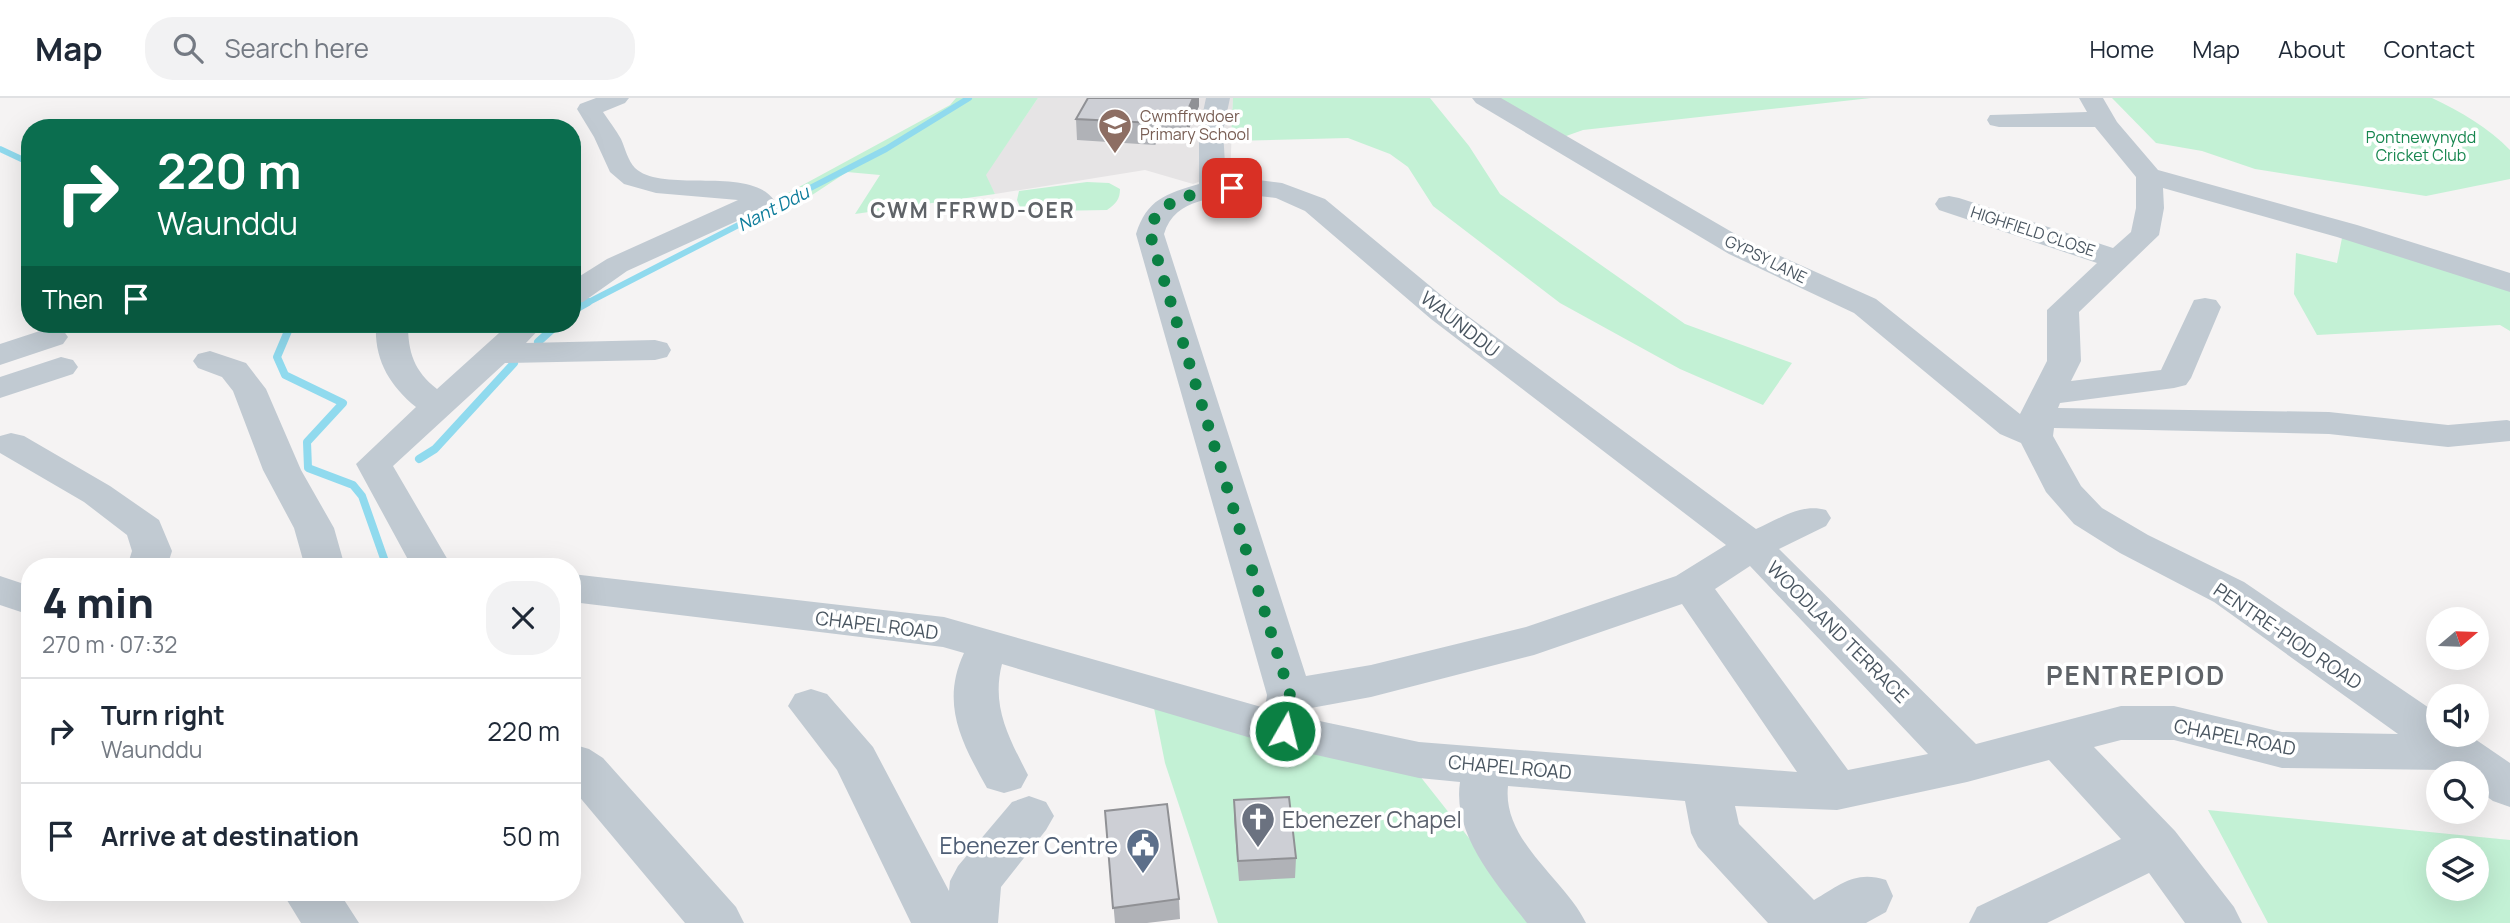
<!DOCTYPE html>
<html lang="en">
<head>
<meta charset="utf-8">
<style>
  :root { --surface:#fff; --page:#f2f2f3; --text:#1f2937; --muted:#747a83; --line:#e0e1e3 }
  body { margin:0; font-family:Manrope,sans-serif; background:var(--page); color:var(--text); height:100vh; display:flex; flex-direction:column; font-size:26px; white-space:nowrap }
  * { box-sizing:border-box; margin:0 }
  p { font-size:23px; color:var(--muted) }
  .icon { flex:none; width:38px; height:38px; fill:none; stroke:currentColor; stroke-width:2; stroke-linecap:round; stroke-linejoin:round }
  .map { position:relative; flex:1; overflow:hidden }
  .panel { position:absolute; left:21px; top:460px; width:560px; height:343px; display:flex; flex-direction:column; background:var(--surface); border-radius:28px; box-shadow:0 7px 28px #0002 }
  .panel>* { flex:none }
  .hud { position:absolute; left:21px; top:21px; width:560px; height:214px; border-radius:28px; box-shadow:0 7px 28px #0002; background:#0b6e4f; color:#fff; overflow:hidden }
  .needle { width:46px; rotate:71deg }
  .buttons { position:absolute; left:2426px; top:509px; display:grid; gap:14px }
  .buttons a { display:grid; place-items:center; width:63px; height:63px; border-radius:50%; background:var(--surface); box-shadow:0 7px 28px #0002; font-size:35px }
  .pin { position:absolute; display:grid; place-items:center; width:60px; height:60px; color:#fff; margin:-30px; border-radius:14px; box-shadow:0 4px 10px #0006 }
  .me { position:absolute; width:77px; margin:-38px; rotate:8deg; stroke-linejoin:round; filter:drop-shadow(0 0 5px #0008) }
  .turn { display:flex; align-items:center; gap:24px; height:147px; padding:0 21px; font-size:32px }
  .turn .icon { width:91px; height:91px; stroke-width:2.5 }
  .turn b { display:block; font-size:49px; line-height:60px }
  .then { display:flex; align-items:center; height:66px; padding:0 21px; background:#0003; gap:14px; font-size:26px }
  .round { display:grid; place-items:center; flex:none; width:74px; height:74px; border-radius:28px; background:var(--page) }
  .headline { display:flex; align-items:center; justify-content:space-between; height:119px; padding:0 21px }
  h1 { font-size:42px; font-weight:800; line-height:52px }
  ul { padding:0; list-style:none }
  li { display:flex; align-items:center; gap:21px; height:105px; padding:0 21px; border-top:2px solid var(--line) }
  li div { flex:1 }
  li b { display:block; font-size:26px }
  li em { font-style:normal }
  header { display:flex; align-items:center; gap:42px; box-sizing:border-box; height:98px; padding:0 35px; background:var(--surface); border-bottom:2px solid var(--line) }
  header strong { font-size:33px }
  nav { display:flex; gap:38px; margin-inline-start:auto; font-size:24px }
  .search { width:490px; height:63px; background:var(--page); display:flex; align-items:center; gap:18px; box-sizing:border-box; padding:0 24px; border-radius:28px; color:var(--muted); font-size:26px }
  .map>svg:first-child { display:block }
</style>
</head>
<body>
<header>
<strong>Map</strong>
<div class="search"><svg class="icon" aria-label="search" viewBox="0 0 24 24"><circle cx="10" cy="10" r="6"/><path d="M15 15l6 6"/></svg>Search here</div>
<nav><a>Home</a><a>Map</a><a>About</a><a>Contact</a></nav>
</header>
<div class="map">
<svg width="2510" height="825" viewBox="0 0 2510 825">
  <rect width="100%" height="100%" fill="#f5f3f3"/>
  <path fill="#e6e4e5" d="M1038,0H1233L1230,83H1201L1193,86L1145,72L995,96L985,77Z"/>
  <path fill="#c3f1d5" fill-rule="evenodd" d="M956,0H1038L986,77L995,96L855,116L880,77L847,74L806,101L788,95L950,7Z
    M1233,0H1430L1469,48L1500,96L1685,226L1792,265L1763,307L1680,271L1560,205L1433,108L1408,69L1390,56L1348,40L1231,43Z
    M1487,0H1871L1583,32L1555,42Z
    M2112,0H2432C2461,14 2488,29 2510,52V81L2426,98L2255,71L2202,53L2156,45Z
    M1087,84L1109,85L1120,91C1120,101 1116,106 1107,112L1051,113L1020,109L1017,102L1019,93Z
    M2343,135L2510,189V233L2500,227L2317,237L2294,196L2296,155L2337,165Z
    M1153,605L1412,668L1536,825H1218L1165,665Z
    M2208,712L2510,742V825H2268ZM2438,752H2476V791H2438Z"/>
  <g fill="none" stroke-linecap="round" stroke-linejoin="round">
    <path stroke="#90daee" stroke-width="6" d="M0,51L30,65
      M585,206L886,51L969,0"/>
    <path stroke="#90daee" stroke-width="8" d="M572,213L588,204
      M291,226L277,259L285,277L343,305L307,344L308,370L353,387L362,398L387,469
      M538,244L558,226
      M419,361L435,351L514,265"/>
    <path fill="#c1cad2" fill-rule="evenodd" d="M596,0H629L625,5L603,14C609,23 616,32 621,41C625,50 628,63 635,70C662,96 749,67 774,102L770,108L627,173L583,204L572,206V183L607,161L738,102L656,95L624,86L610,74L594,39L577,11L580,6Z
      M1206,0H1230L1223,33L1226,82L1250,81L1282,85L1325,101L1453,207L1756,431C1779,421 1801,405 1826,412L1831,420L1826,428L1779,451L1976,646L2121,608H2174L2282,634L2398,636L2214,504L2120,455L2074,426L2046,394L2021,345L2000,336L1854,215L1729,156L1476,5L1472,0H1501L1749,144L1876,201L2020,316L2047,263V212L2097,165L1939,112L1935,106L1939,100L1949,98L1959,100L2113,150L2131,134L2136,110V79L2095,29H1999L1990,27L1987,22L1990,17L2087,14L2079,0H2103L2117,24L2158,72L2357,127L2510,175V194L2337,139L2163,90L2164,110L2159,137L2079,214L2081,263L2071,283L2161,272L2194,202L2205,200L2216,202L2221,209L2191,280L2186,287L2174,290L2060,305L2058,310L2329,314L2448,327L2507,322L2510,323V343L2448,349L2329,336L2054,330L2053,338L2081,388L2102,410L2148,437L2244,484L2438,616V637H2469L2510,665V709L2493,703L2476,691V676H2454L2449,672L2282,670L2174,642H2121L2094,649L2175,733L2234,809L2242,825H2185L2149,775L2047,825H1969L1977,809L2121,741L2049,662L1967,684L1837,712L1735,708L1739,726L1814,802C1840,787 1855,772 1886,782L1893,798L1886,814L1866,825H1768L1698,749L1691,735L1685,703L1508,688C1502,743 1564,780 1586,825H1527C1497,786 1452,737 1460,684L1419,680L1285,650L1002,566C991,608 1009,640 1028,677L1021,690L1004,695L987,690C962,645 940,606 964,555L943,549L572,504V476L944,519L1265,610L1267,597L1136,136C1147,101 1166,96 1199,86V33ZM1250,97L1276,100L1305,113L1431,221L1726,447L1676,478L1526,529L1371,567L1306,578L1164,136C1175,99 1217,99 1250,97ZM1750,468L1928,656L1848,672L1715,491ZM1682,506L1797,674L1419,644L1310,621L1311,610L1371,599L1534,557Z
      M376,226H408C408,254 414,273 437,291L509,226H544L526,245L655,242L667,245L671,252L667,259L655,262L505,265L393,368L452,469H412L356,366L416,309C389,287 374,261 376,226Z
      M52,229L63,232L68,239L63,246L0,267V246Z
      M210,253L246,265L266,291L301,372L334,430L345,469H305L294,430L263,372L233,293L222,279L198,270L193,263L198,256Z
      M61,259L73,262L78,269L73,276L0,300V279Z
      M11,335L24,338L110,388L159,422L172,453L167,469H127L132,453L127,437L84,404L0,355V338Z
      M0,478L30,488V517L0,507Z
      M811,591L827,596L873,649L949,793L950,783L958,768L1012,704L1029,698L1046,704L1054,718L1046,732L1001,789L998,825H911L837,672L788,608L795,596Z
      M572,646L589,651L603,660L736,809L744,825H685L572,690Z
      M282,794H339L359,825H301Z"/>
  </g>
  <path fill="#b0b2b7" d="M1088,0H1199V8L1187,35L1161,34L1155,47L1077,42L1076,21Z
    M1234,702L1296,760L1295,780L1239,783L1234,722Z
    M1105,713L1179,801L1180,821L1147,825H1115Z"/>
  <path fill="#909195" d="M1193,0H1199V8L1187,35V14Z
    M1160,13L1161,34L1155,47L1154,25Z"/>
  <path fill="#cdcfd5" stroke="#909195" stroke-width="2" d="M1088,0H1193L1187,14L1160,13L1154,25L1076,21Z
    M1289,699L1296,760L1238,763L1234,702Z
    M1167,706L1179,801L1113,810L1105,713Z"/>
  <g fill="none" stroke-linecap="round" stroke-linejoin="round">
    <path stroke="#0b8043" stroke-width="12" stroke-dasharray="0 21.6" d="M1232,90C1211,91 1166,99 1155,120C1152,124 1151,131 1150,136L1290,597L1285,633"/>
  </g>
  <defs>
    <g id="school-pin" transform="scale(1.75)"><path d="M0 17L-7.5 6A9.5 9.5 0 1 1 7.5 6Z" fill="#8d6e63" stroke="#fff"/><path d="M0-5L7-2L0 1L-7-2ZM-4 1L0 2.5L4 1V4Q0 6-4 4Z" fill="#fff"/></g>
    <g id="church-pin" transform="scale(1.75)"><path d="M0 17L-7.5 6A9.5 9.5 0 1 1 7.5 6Z" fill="#6b7280" stroke="#fff"/><path d="M-1.2-6h2.4v3.5h3.3v2.4h-3.3V6h-2.4V-.1h-3.3v-2.4h3.3Z" fill="#fff"/></g>
    <g id="civic-pin" transform="scale(1.75)"><path d="M0 17L-7.5 6A9.5 9.5 0 1 1 7.5 6Z" fill="#5c6f8a" stroke="#fff"/><path d="M-.6-6.5H3V-4.5H.6V-3L4-1V1h2V6H-6V1h2V-1L-.6-3ZM-1.2 2.5V6h2.4V2.5Z" fill="#fff"/></g>
  </defs>
  <g fill-rule="evenodd">
    <use href="#school-pin" x="1115" y="27"/>
    <use href="#church-pin" x="1258" y="721"/>
    <use href="#civic-pin" x="1143" y="747"/>
  </g>
  <g text-anchor="middle" dominant-baseline="central" stroke-width="7" stroke-linejoin="round" paint-order="stroke">
    <g font-size="16" fill="#785e54" stroke="#fff" text-anchor="start">
      <text x="1140" y="18">Cwmffrwdoer<tspan x="1140" dy="18">Primary School</tspan></text>
    </g>
    <g font-size="16" fill="#17864f" stroke="#fff">
      <text x="2421" y="39">Pontnewynydd<tspan x="2421" dy="18">Cricket Club</tspan></text>
    </g>
    <g font-size="16" fill="#4a5661" stroke="#fff">
      <text transform="translate(2033 133) rotate(18)">HIGHFIELD CLOSE</text>
      <text transform="translate(1766 161) rotate(26)">GYPSY LANE</text>
    </g>
    <g font-size="18" font-style="italic" fill="#0c7c9b" stroke="#fff">
      <text transform="translate(773 110) rotate(-27)">Nant Ddu</text>
    </g>
    <g font-size="19" fill="#4a5661" stroke="#fff">
      <text transform="translate(1460 226) rotate(38)">WAUNDDU</text>
      <text transform="translate(877 527) rotate(7)">CHAPEL ROAD</text>
      <text transform="translate(1838 534) rotate(45)">WOODLAND TERRACE</text>
      <text transform="translate(2288 538) rotate(34)">PENTRE-PIOD ROAD</text>
      <text transform="translate(2235 639) rotate(11)">CHAPEL ROAD</text>
      <text transform="translate(1510 669) rotate(5)">CHAPEL ROAD</text>
    </g>
    <g font-size="21" font-weight="bold" letter-spacing="2" fill="#5f6368" stroke="#fff">
      <text x="973" y="112">CWM FFRWD-OER</text>
    </g>
    <g font-size="23" fill="#5b616d" stroke="#fff" text-anchor="start">
      <text x="1282" y="721">Ebenezer Chapel</text>
    </g>
    <g font-size="23" fill="#4e5e75" stroke="#fff" text-anchor="end">
      <text x="1118" y="747">Ebenezer Centre</text>
    </g>
    <g font-size="26" font-weight="bold" letter-spacing="2" fill="#5f6368" stroke="#fff">
      <text x="2136" y="577">PENTREPIOD</text>
    </g>
  </g>
</svg>
<div class="buttons">
<a><svg class="needle" viewBox="-14 -14 28 28"><path d="M0-13l5 13h-10z" fill="#e53935"/><path d="M0 13l5-13h-10z" fill="#747a83"/></svg></a>
<a><svg class="icon" aria-label="sound" viewBox="0 0 24 24"><path d="M4 9h4l5-4v14l-5-4H4zM17 9q2 3 0 6"/></svg></a>
<a><svg class="icon" aria-label="search" viewBox="0 0 24 24"><circle cx="10" cy="10" r="6"/><path d="M15 15l6 6"/></svg></a>
<a><svg class="icon" aria-label="layers" viewBox="0 0 24 24"><path d="M12 4l9 5-9 5-9-5zM3 14l9 5 9-5"/></svg></a>
</div>
<div class="pin" style="left:1232px;top:90px;background:#d93025"><svg class="icon" aria-label="arrive" viewBox="0 0 24 24"><path d="M6 21V4h12l-3 4 3 4H6"/></svg></div>
<svg class="me" style="left:1285px;top:633px" viewBox="-20 -20 40 40"><circle r="17" fill="#0b8043" stroke="#fff" stroke-width="3"/><path d="M0-11L8 9 0 5-8 9z" fill="#fff"/></svg>
<div class="hud">
<div class="turn"><svg class="icon" aria-label="right" viewBox="0 0 24 24"><path d="M7 20v-9h11M14 6l5 5-5 5"/></svg><div><b>220 m</b>Waunddu</div></div>
<div class="then">Then<svg class="icon" aria-label="arrive" viewBox="0 0 24 24"><path d="M6 21V4h12l-3 4 3 4H6"/></svg></div>
</div>
<section class="panel">
<div class="headline"><div><h1>4 min</h1><p>270 m · 07:32</p></div><a class="round"><svg class="icon" aria-label="close" viewBox="0 0 24 24"><path d="M6 6l12 12M18 6L6 18"/></svg></a></div>
<ul>
<li><svg class="icon" aria-label="right" viewBox="0 0 24 24"><path d="M7 20v-9h11M14 6l5 5-5 5"/></svg><div><b>Turn right</b><p>Waunddu</p></div><em>220 m</em></li>
<li><svg class="icon" aria-label="arrive" viewBox="0 0 24 24"><path d="M6 21V4h12l-3 4 3 4H6"/></svg><div><b>Arrive at destination</b></div><em>50 m</em></li>
</ul>
</section>
</div>
</body>
</html>
